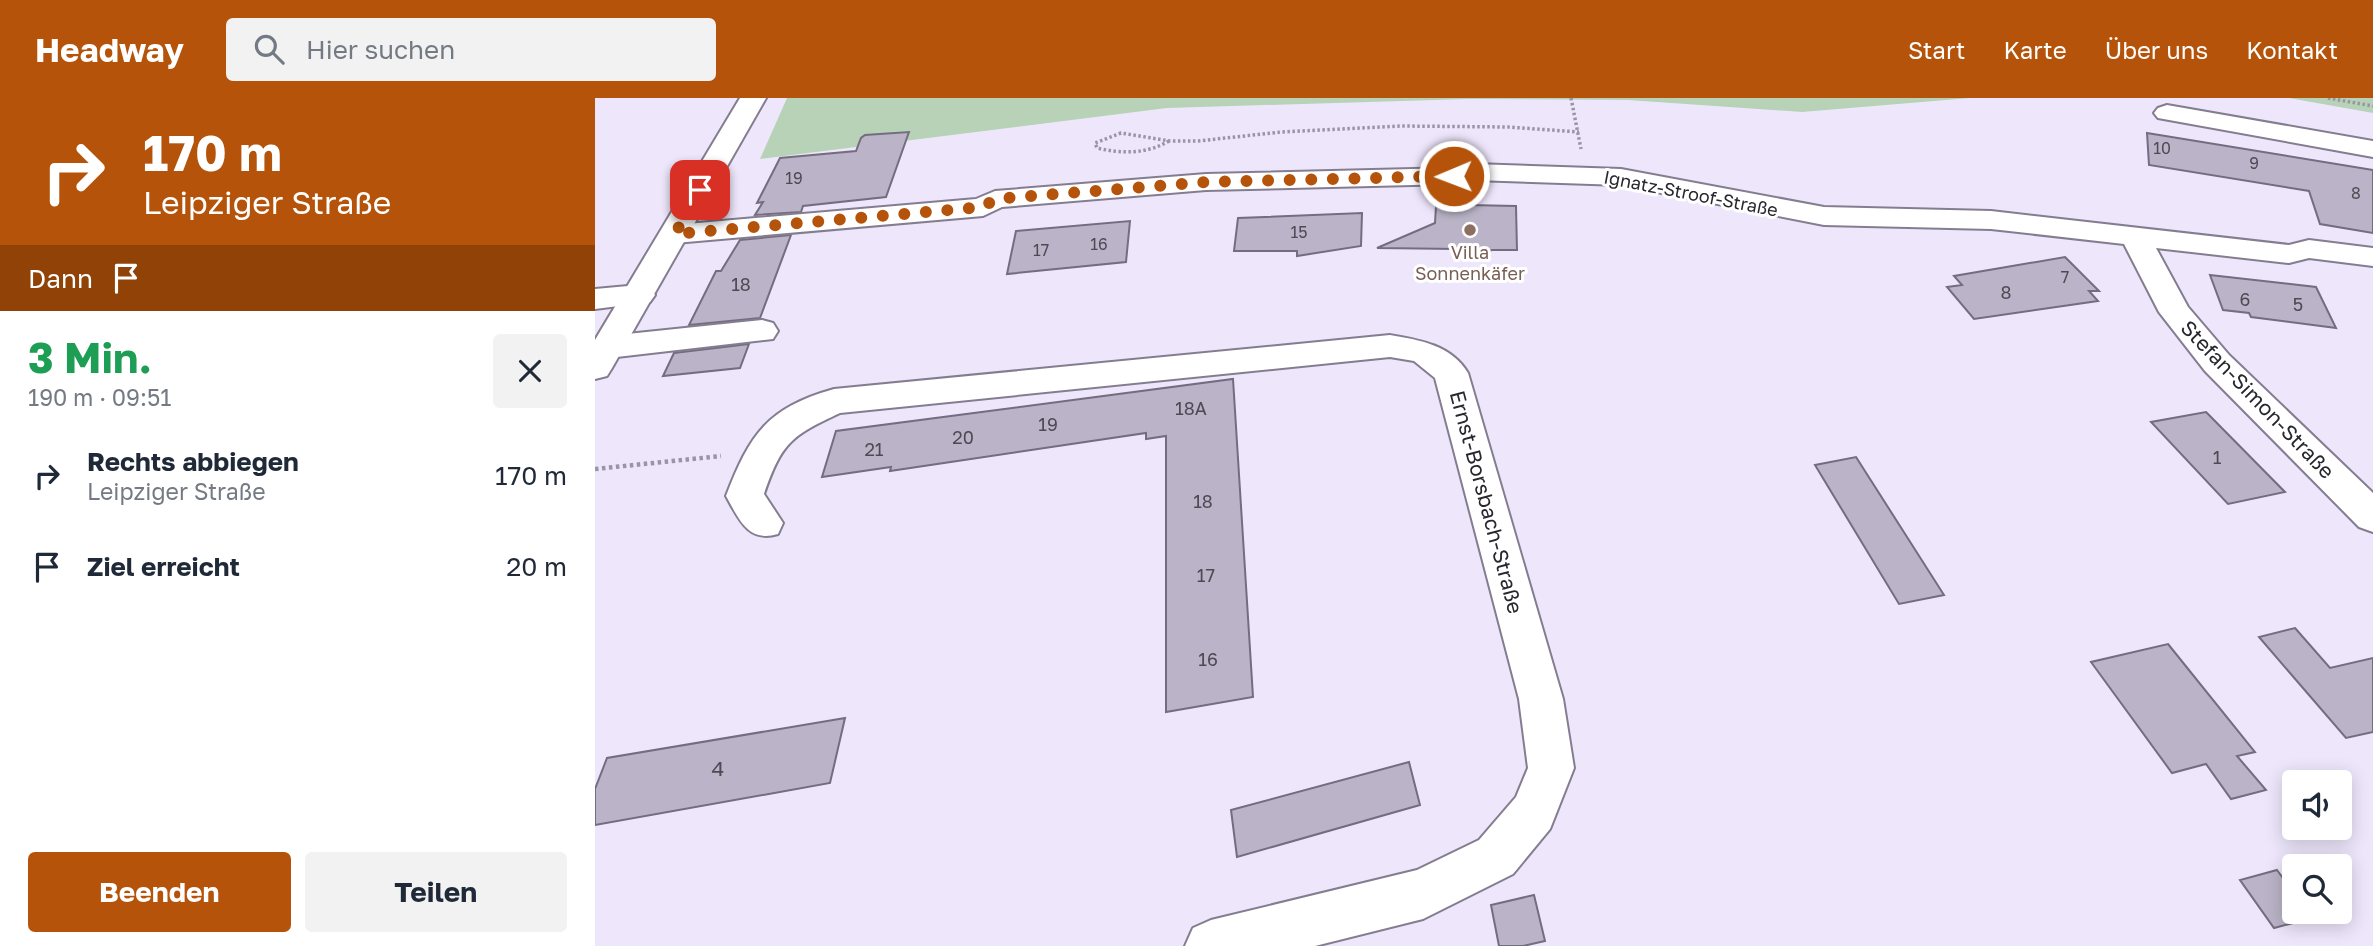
<!DOCTYPE html>
<html lang="de">
<head>
<meta charset="utf-8">
<style>
  :root { --surface:#fff; --page:#f2f2f3; --text:#1f2937; --muted:#747a83; --accent:#b45309 }
  body { margin:0; font-family:"Golos Text",sans-serif; background:var(--page); color:var(--text); height:100vh; display:flex; flex-direction:column; font-size:26px; white-space:nowrap }
  * { box-sizing:border-box; margin:0 }
  p { font-size:23px; color:var(--muted) }
  .icon { flex:none; width:38px; height:38px; fill:none; stroke:currentColor; stroke-width:2; stroke-linecap:round; stroke-linejoin:round }
  .map { position:relative; flex:1; overflow:hidden }
  .panel { display:flex; flex-direction:column; background:var(--surface); width:595px }
  .panel>* { flex:none }
  .guide { background:#b45309; color:#fff; overflow:hidden }
  .fabs { position:absolute; left:1687px; top:672px; display:grid; gap:14px }
  .fabs a { display:grid; place-items:center; width:70px; height:70px; border-radius:7px; background:var(--surface); box-shadow:0 4px 18px #0003; font-size:35px }
  .pin { position:absolute; display:grid; place-items:center; width:60px; height:60px; color:#fff; margin:-30px; border-radius:14px; box-shadow:0 4px 10px #0006 }
  .me { position:absolute; width:77px; margin:-38px; rotate:269deg; stroke-linejoin:round; filter:drop-shadow(0 0 5px #0008) }
  .turn { display:flex; align-items:center; gap:24px; height:147px; padding:0 28px; font-size:32px }
  .turn .icon { width:91px; height:91px; stroke-width:2.5 }
  .turn b { display:block; font-size:49px; line-height:60px }
  .then { display:flex; align-items:center; height:66px; padding:0 28px; background:#0003; gap:14px; font-size:26px }
  .round { display:grid; place-items:center; flex:none; width:74px; height:74px; border-radius:7px; background:var(--page) }
  .summary { display:flex; align-items:center; justify-content:space-between; height:119px; padding:0 28px }
  h1 { font-size:42px; font-weight:700; line-height:52px; color:#1e9e55 }
  .button { display:flex; gap:14px; margin-top:auto; padding:14px 28px }
  .button a { flex:1; height:80px; border-radius:7px; background:var(--accent); color:#fff; font-size:28px; font-weight:700; line-height:80px; text-align:center }
  .button a+a { background:var(--page); color:var(--text) }
  ul { padding:0; list-style:none }
  li { display:flex; align-items:center; gap:21px; height:91px; padding:0 28px }
  li div { flex:1 }
  li b { display:block; font-size:26px }
  li em { font-style:normal }
  header { display:flex; align-items:center; gap:42px; box-sizing:border-box; height:98px; padding:0 35px; background:var(--accent); color:#fff }
  header strong { font-size:33px }
  nav { display:flex; gap:38px; margin-inline-start:auto; font-size:24px }
  .search { width:490px; height:63px; background:var(--page); display:flex; align-items:center; gap:18px; box-sizing:border-box; padding:0 24px; border-radius:7px; color:var(--muted); font-size:26px }
  main { display:flex; flex:1; min-height:0 }
  .map>svg:first-child { display:block }
</style>
</head>
<body>
<header>
<strong>Headway</strong>
<div class="search"><svg class="icon" aria-label="search" viewBox="0 0 24 24"><circle cx="10" cy="10" r="6"/><path d="M15 15l6 6"/></svg>Hier suchen</div>
<nav><a>Start</a><a>Karte</a><a>Über uns</a><a>Kontakt</a></nav>
</header>
<main>
<section class="panel">
<div class="guide">
<div class="turn"><svg class="icon" aria-label="right" viewBox="0 0 24 24"><path d="M7 20v-9h11M14 6l5 5-5 5"/></svg><div><b>170 m</b>Leipziger Straße</div></div>
<div class="then">Dann<svg class="icon" aria-label="arrive" viewBox="0 0 24 24"><path d="M6 21V4h12l-3 4 3 4H6"/></svg></div>
</div>
<div class="summary"><div><h1>3 Min.</h1><p>190 m · 09:51</p></div><a class="round"><svg class="icon" aria-label="close" viewBox="0 0 24 24"><path d="M6 6l12 12M18 6L6 18"/></svg></a></div>
<ul>
<li><svg class="icon" aria-label="right" viewBox="0 0 24 24"><path d="M7 20v-9h11M14 6l5 5-5 5"/></svg><div><b>Rechts abbiegen</b><p>Leipziger Straße</p></div><em>170 m</em></li>
<li><svg class="icon" aria-label="arrive" viewBox="0 0 24 24"><path d="M6 21V4h12l-3 4 3 4H6"/></svg><div><b>Ziel erreicht</b></div><em>20 m</em></li>
</ul>
<div class="button"><a>Beenden</a><a>Teilen</a></div>
</section>
<div class="map">
<svg width="1778" height="848" viewBox="0 0 1778 848">
  <rect width="100%" height="100%" fill="#eee7fc"/>
  <path fill="#b7d2b6" d="M192,0H1375L1207,14L1033,2L873,1L572,10L165,61Z
    M1695,0H1778V15L1694,0Z"/>
  <path fill="#bbb4c8" stroke="#746d7f" stroke-width="2" d="M314,34L291,99L208,108L206,114L160,117L168,104L162,105L185,60L261,53L266,40L270,37Z
    M1552,35L1778,72V135L1725,126L1714,93L1554,67Z
    M873,107L921,108L922,152H897L886,156H874L863,151L782,150L840,125L841,108Z
    M767,115L766,148L702,158V153H639L643,120Z
    M535,123L531,164L412,176L421,133Z
    M196,137L165,220L94,227L121,173H126L145,142Z
    M1470,159L1504,193H1494L1503,203L1379,221L1352,189L1367,187L1359,178Z
    M1615,177L1721,189L1741,230L1656,219L1654,215L1628,212Z
    M154,246L145,270L68,278L79,255Z
    M638,281L658,599L571,614V338L551,341V335L295,373L296,369L227,379L241,333Z
    M1611,314L1690,394L1633,406L1556,324Z
    M1261,359L1349,497L1304,506L1220,367Z
    M1700,530L1735,570L1778,560V634L1751,640L1664,539Z
    M1573,546L1660,654L1642,658L1671,692L1636,701L1611,666L1577,675L1496,564Z
    M250,620L235,685L0,727V691L12,660Z
    M814,664L825,707L642,759L636,712Z
    M1682,772L1699,795V814H1713L1717,820L1679,830L1645,782Z
    M939,797L950,843L928,848H904L896,807Z"/>
  <g fill="none" stroke-linecap="round" stroke-linejoin="round">
    <g stroke="#847d90" stroke-width="4">
      <path id="minor" d="M1572,7L1778,43V59L1563,20L1559,15L1563,10Z
        M879,66L1026,71L1229,109L1396,113L1694,147L1714,142L1778,150V168L1714,160L1694,165L1561,150L1593,209L1634,257L1778,395V434L1764,429L1610,273L1564,214L1529,146L1396,131L1229,127L1026,87L879,82L859,86L611,92L407,109L388,118L80,145L70,142L65,136L70,130L80,127L381,101L400,93L611,76L859,70Z
        M44,187L55,190L60,197L55,204L0,211V191Z
        M167,222L178,225L183,233L178,241L13,260L0,255L1,241L13,238Z
        M795,237C825,242 856,247 873,275L968,601L979,670L955,731L918,776L828,821L720,848H590L598,830L616,822L822,772L884,742L921,699L933,670L924,601L840,280L819,263L795,259L245,315C196,338 187,344 169,396L188,425L183,436C153,445 144,421 131,398C155,336 172,310 239,291Z"/>
    </g>
    <g stroke="#847d90" stroke-width="4">
      <path id="major" d="M145,0H171L17,270L12,278L0,281V242Z"/>
    </g>
    <path stroke="#9a95a4" stroke-width="3.5" stroke-dasharray="2.5 2.5" stroke-linecap="butt" d="M976,0L986,51
      M1733,0L1778,8
      M574,43C552,56 527,56 502,50L500,45L526,35L575,43H603L686,34L805,28L913,29L984,34"/>
    <path stroke="#9a95a4" stroke-width="4.5" stroke-dasharray="3.5 3.5" stroke-linecap="butt" d="M0,371L126,358"/>
    <use href="#minor" fill="#fff" fill-rule="evenodd"/>
    <use href="#major" fill="#fff" fill-rule="evenodd"/>
  </g>
  <g fill="none" stroke-linecap="round" stroke-linejoin="round">
    <path stroke="#b45309" stroke-width="12" stroke-dasharray="0 21.6" d="M105,92L80,136L388,109L400,101L611,84L859,78"/>
  </g>
  <circle fill="#8d6e63" stroke="#fff" stroke-width="2.5" cx="875" cy="132" r="7"/>
  <g text-anchor="middle" dominant-baseline="central" stroke-width="6" stroke-linejoin="round" paint-order="stroke">
    <g font-size="16" fill="#4e4a54">
      <text x="1567" y="50">10</text>
      <text x="1659" y="65">9</text>
      <text x="199" y="80">19</text>
      <text x="1761" y="95">8</text>
      <text x="704" y="134">15</text>
      <text x="504" y="146">16</text>
      <text x="446" y="152">17</text>
      <text x="1470" y="179">7</text>
    </g>
    <g font-size="18" fill="#29272e" stroke="#fff">
      <text transform="translate(1096 95) rotate(11)">Ignatz-Stroof-Straße</text>
    </g>
    <g font-size="18" fill="#785e54" stroke="#fff">
      <text x="875" y="154">Villa<tspan x="875" dy="21">Sonnenkäfer</tspan></text>
    </g>
    <g font-size="18" fill="#4e4a54">
      <text x="146" y="186">18</text>
      <text x="1411" y="194">8</text>
      <text x="1650" y="201">6</text>
      <text x="1703" y="206">5</text>
      <text x="596" y="310">18A</text>
      <text x="453" y="326">19</text>
      <text x="368" y="339">20</text>
      <text x="279" y="351">21</text>
      <text x="1622" y="359">1</text>
      <text x="608" y="403">18</text>
      <text x="611" y="477">17</text>
      <text x="613" y="561">16</text>
    </g>
    <g font-size="21" fill="#29272e" stroke="#fff">
      <text transform="translate(1663 301) rotate(46)">Stefan-Simon-Straße</text>
      <text transform="translate(892 404) rotate(75)">Ernst-Borsbach-Straße</text>
    </g>
    <g font-size="21" fill="#4e4a54">
      <text x="123" y="670">4</text>
    </g>
  </g>
</svg>
<div class="fabs">
<a><svg class="icon" aria-label="sound" viewBox="0 0 24 24"><path d="M4 9h4l5-4v14l-5-4H4zM17 9q2 3 0 6"/></svg></a>
<a><svg class="icon" aria-label="search" viewBox="0 0 24 24"><circle cx="10" cy="10" r="6"/><path d="M15 15l6 6"/></svg></a>
</div>
<div class="pin" style="left:105px;top:92px;background:#d93025"><svg class="icon" aria-label="arrive" viewBox="0 0 24 24"><path d="M6 21V4h12l-3 4 3 4H6"/></svg></div>
<svg class="me" style="left:859px;top:78px" viewBox="-20 -20 40 40"><circle r="17" fill="#b45309" stroke="#fff" stroke-width="3"/><path d="M0-11L8 9 0 5-8 9z" fill="#fff"/></svg>
</div>
</main>
</body>
</html>
